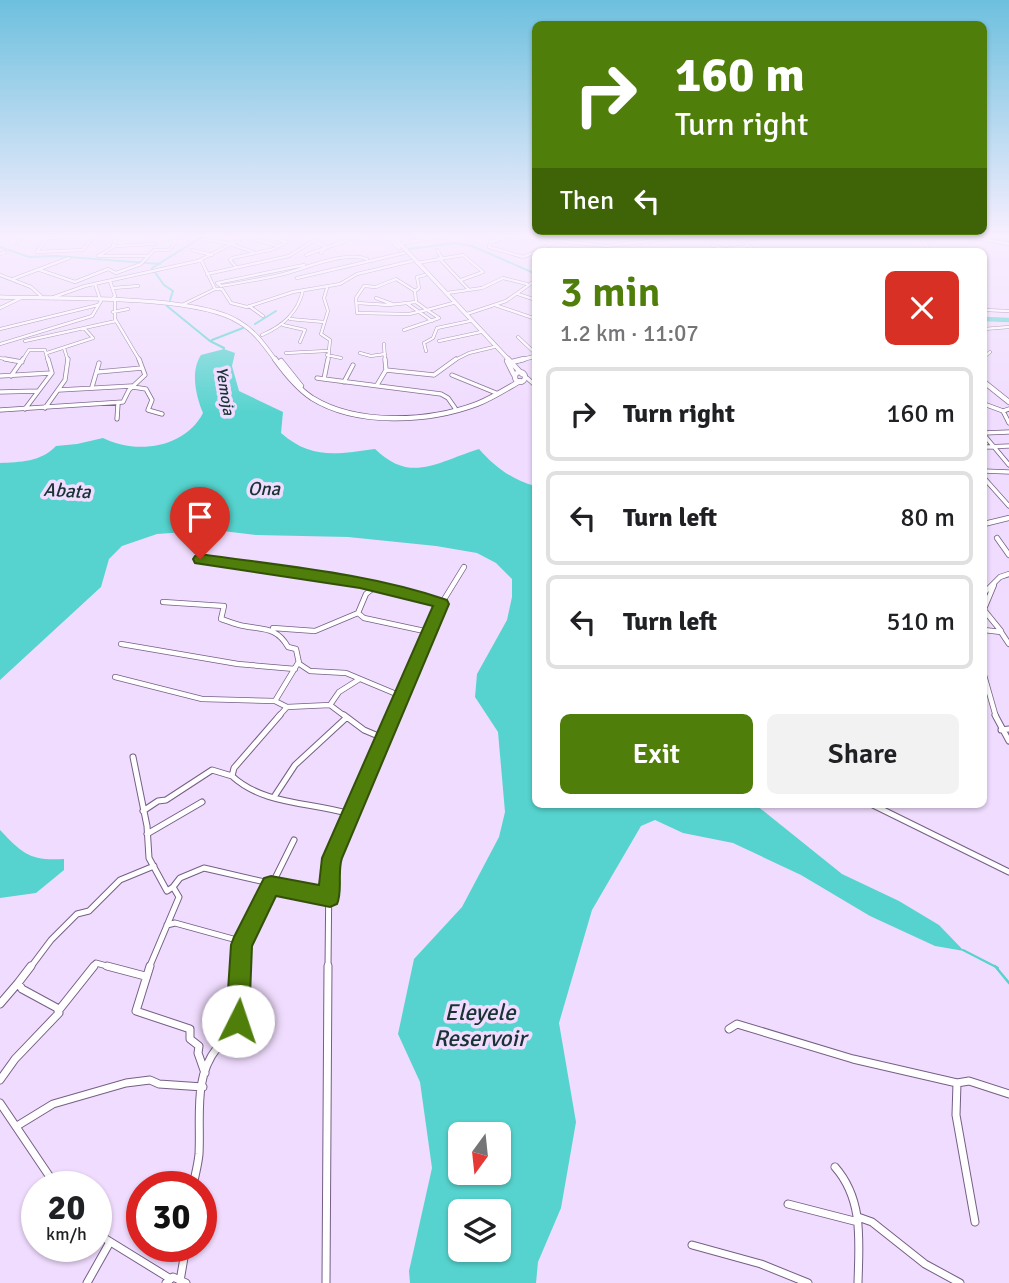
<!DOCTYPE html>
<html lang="en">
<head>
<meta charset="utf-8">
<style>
  :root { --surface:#fff; --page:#f2f2f2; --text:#202124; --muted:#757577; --line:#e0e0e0; --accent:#4f7e0b }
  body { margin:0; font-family:Signika,sans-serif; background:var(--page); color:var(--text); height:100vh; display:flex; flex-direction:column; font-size:26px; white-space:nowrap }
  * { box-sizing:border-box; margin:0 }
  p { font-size:23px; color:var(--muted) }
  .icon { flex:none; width:38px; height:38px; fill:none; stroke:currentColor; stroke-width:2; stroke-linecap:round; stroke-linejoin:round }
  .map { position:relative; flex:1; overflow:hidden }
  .side { position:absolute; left:532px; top:248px; width:455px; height:560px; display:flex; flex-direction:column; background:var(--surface); border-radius:10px; box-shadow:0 2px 5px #0004 }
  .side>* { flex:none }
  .top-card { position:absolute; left:532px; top:21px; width:455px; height:214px; border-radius:10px; box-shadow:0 2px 5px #0004; background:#4f7e0b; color:#fff; overflow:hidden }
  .needle { width:46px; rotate:195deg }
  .buttons { position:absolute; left:448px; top:1122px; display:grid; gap:14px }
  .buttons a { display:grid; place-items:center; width:63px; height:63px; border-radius:10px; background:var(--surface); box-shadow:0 2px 5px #0004; font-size:35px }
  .speed { position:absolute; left:21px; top:1171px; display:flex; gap:14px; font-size:35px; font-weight:700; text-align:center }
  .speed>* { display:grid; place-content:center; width:91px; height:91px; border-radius:50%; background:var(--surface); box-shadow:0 2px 5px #0004; line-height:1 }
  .speed small { font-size:18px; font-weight:400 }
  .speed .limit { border:10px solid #d22; background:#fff; color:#111 }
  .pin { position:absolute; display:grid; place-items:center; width:60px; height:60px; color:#fff; margin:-72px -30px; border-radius:50% 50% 50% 0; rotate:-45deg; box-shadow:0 0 7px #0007 }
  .pin .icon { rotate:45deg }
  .me { position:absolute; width:77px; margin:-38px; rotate:4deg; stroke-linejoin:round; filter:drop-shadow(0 0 5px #0008) }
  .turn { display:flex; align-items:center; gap:24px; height:147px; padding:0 28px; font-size:32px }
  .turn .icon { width:91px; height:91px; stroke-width:2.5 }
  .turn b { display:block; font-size:49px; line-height:60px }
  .then { display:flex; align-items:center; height:66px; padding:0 28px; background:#0003; gap:14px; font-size:26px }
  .round { display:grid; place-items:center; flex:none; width:74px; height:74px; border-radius:10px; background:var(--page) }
  .headline { display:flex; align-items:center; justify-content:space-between; height:119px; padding:0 28px }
  h1 { font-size:42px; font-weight:600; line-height:52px; color:var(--accent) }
  .cta { display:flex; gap:14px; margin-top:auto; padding:14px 28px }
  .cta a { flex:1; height:80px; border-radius:10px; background:var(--accent); color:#fff; font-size:28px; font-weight:600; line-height:80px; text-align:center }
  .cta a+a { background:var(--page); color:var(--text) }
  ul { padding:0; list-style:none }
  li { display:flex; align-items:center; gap:21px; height:94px; margin:0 14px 10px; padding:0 14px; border:4px solid var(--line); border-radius:10px }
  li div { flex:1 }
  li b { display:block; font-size:26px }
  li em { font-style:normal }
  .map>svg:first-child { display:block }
</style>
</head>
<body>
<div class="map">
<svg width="1009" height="1283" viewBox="0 0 1009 1283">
  <rect width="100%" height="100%" fill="#f0dcfe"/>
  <path fill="#56d3ce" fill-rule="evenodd" d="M224,349L235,353L232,366L239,391L283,412L281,433C312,460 337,454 375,449C411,484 437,462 479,449C495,467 512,480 535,486L536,805H756L842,874L899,901L939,925L964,951L935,946L870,916L801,875L733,843L683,833L655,820L641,826L592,910L559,1023L576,1122L561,1208L538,1262L536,1283H410L409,1271L432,1168L420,1082L398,1034L414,959L462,907L499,837L505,812L498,732L475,697L477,674L507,620L512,597V579L496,563L477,553L436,546L348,537L256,535L214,530L157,534L122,546L109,559L101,587L0,680V463C20,462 41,462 56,446L77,444L103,438C136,455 185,448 203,413C196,396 190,372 201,355ZM460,1134H499V1172H460ZM460,1211H499V1250H460Z
    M0,830C23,854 30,861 64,859V870L36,893L0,898Z"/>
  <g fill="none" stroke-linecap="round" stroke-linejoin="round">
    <path stroke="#56d3ce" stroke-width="2" d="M979,235L1009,241
      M0,247L29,257L56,256L160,264
      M409,249L455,243L472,246L536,274
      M170,300L173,291L164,285L152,268L205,235
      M167,306L210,341L224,348
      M255,324L276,311
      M212,340L243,328
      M963,950L998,968"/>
    <path stroke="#56d3ce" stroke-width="2.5" d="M995,966L1009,983"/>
    <path stroke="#56d3ce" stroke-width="4.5" d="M984,319L1009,320"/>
    <g stroke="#765f85" stroke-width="3.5">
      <path id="minor-far4" d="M120,235H130
        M166,235L165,239L176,241
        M239,235L278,246
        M503,235L606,246L700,235
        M735,235L757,252
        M919,235L931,252
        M958,235L1009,244
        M94,236L83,250L37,252L47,238Z
        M506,237L490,243L489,247L523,257L536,252
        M204,239L233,244
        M743,240L762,238
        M313,241L326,247L321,253
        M17,243L24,235
        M399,244L449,235
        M113,245L120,235
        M233,245L253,252
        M712,245L724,249L749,246
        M192,250L212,255
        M437,250L442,258
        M536,252L554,242
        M0,254L5,252
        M306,255L361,235
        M146,256H98L115,246L154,244
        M439,258L469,290
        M201,260L215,289H222L231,303L247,307L293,292L340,284L357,274L412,261
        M417,263L463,255L483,272L461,280
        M236,267L230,260L232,258L274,249L286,242L263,235
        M40,270L75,282
        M116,273L141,264L154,250H169L176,241
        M207,274L289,256L323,235
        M0,275L31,287L41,296
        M297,278L404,253
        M13,279L69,258
        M396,279L415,291L416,302L427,310L409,314L357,313L356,298L364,286L376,287Z
        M110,281L115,296L112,299
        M75,282L108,269L116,273
        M217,283L221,286C243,282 265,279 287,273C309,267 345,251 367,259
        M217,283L304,265
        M95,284L100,299
        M113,288L138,286
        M327,288L324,298L328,311L321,334L330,340L328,361
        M415,291L419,288L417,277L425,275
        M447,293L482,288L503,278L527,284
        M518,294L536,300
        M51,298L85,286L198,261L249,235
        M376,298L392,304
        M115,301V319L140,361
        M357,303L389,305L416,302
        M408,304L432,321
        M182,305L215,289
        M495,305L536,319
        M249,306L263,316
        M0,308L21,298
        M427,310L439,318
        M427,310L453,303
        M984,310L1009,311
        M113,312L128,309
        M467,314L506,301L536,280
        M290,319L324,322
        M283,325L305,330L300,342
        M0,329L98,305
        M984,329L1009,327
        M404,330L439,318
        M262,335C283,326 298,313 303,290
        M518,337L536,354
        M25,341L116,321
        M439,341L481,332
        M0,344L92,316L101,301
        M384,344L385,361
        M64,348L68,361
        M426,351L424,343L433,338L437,328L470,321
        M47,353L93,338L84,328
        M286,353L327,351
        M360,353L371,356L385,354
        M327,355L341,358
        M984,357L990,352
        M0,358L15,361
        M22,361L29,350H45L48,361
        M453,361L469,353L494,347"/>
    </g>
    <g stroke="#765f85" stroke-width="5">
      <path id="minor-far3" d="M5,359L22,362
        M328,359L324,379L441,394L448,398L455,408
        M386,370L434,375L456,359
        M98,372L142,368
        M452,375L496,393
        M0,376L51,373
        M11,376L23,359
        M317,378L324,379
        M527,378L536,386
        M344,382L353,365
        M377,385L386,370L385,359
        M92,387L99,363
        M133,387L146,389L152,400L148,410L162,414
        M59,390L132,386
        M0,392L38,391
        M984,404L1003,411
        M45,408L65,380L68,359
        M25,409L52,373L48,359
        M1009,409L1003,411L1009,423
        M0,410L123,402L129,390L145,375L139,359
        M117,419L118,404
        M984,433L1009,432
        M984,435L1009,465
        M984,447L1009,446
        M984,471L1009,472
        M984,478L1009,506"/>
    </g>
    <g stroke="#765f85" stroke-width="6">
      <path id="minor-far2" d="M984,524L1009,518
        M997,538L1009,555
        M200,559C280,571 365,577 441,604
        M376,586L366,594L358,613L364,618L429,632
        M984,593L1000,577L1009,574
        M163,602L224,606L221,619C228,621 236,625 244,626C264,630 277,627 288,647L296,649L299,663
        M984,609L994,585
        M984,610L1001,631
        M273,628L315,631L358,613
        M984,630L1001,632L1009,644
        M121,644L238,664L295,669
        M984,675L996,717
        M115,677L202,699L275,701
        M330,705L339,692L358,680
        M278,717L287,707
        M346,717L330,705L287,707L275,701L298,663L310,671L346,673L401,696
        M393,717L440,606L464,567"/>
    </g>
    <g stroke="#765f85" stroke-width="7">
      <path id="minor-far1" d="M280,715L234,768L232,776C263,805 311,802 350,814
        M344,715L364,730L383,738
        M995,715L1009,741
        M1001,730L1009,729
        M133,757L147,826L149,858L167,891L173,887
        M274,797L295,765L346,718
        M873,805L1009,872
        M143,811L158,801L166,800L212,770L232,776
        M147,834L202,802
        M167,925L175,923L244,942
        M30,968L51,940L77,914L89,911L120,880L154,866
        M92,968L96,963L114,968
        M149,968L179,897L173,887L180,878L204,868L330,897
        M241,968V947L294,840
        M328,968L329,867L394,715"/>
    </g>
    <g stroke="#765f85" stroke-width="9">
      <path id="minor" d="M107,966L145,976
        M150,966L136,1011L190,1029V1039L199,1046L198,1053L205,1073
        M0,1004L18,983
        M59,1010L94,966
        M729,1029L737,1024L853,1059L957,1083
        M0,1080L15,1059L59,1013L57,1008L22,989L18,983L31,966
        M0,1103L56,1186
        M17,1126L53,1104L126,1083L150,1080L159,1084L203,1087
        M835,1167C864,1200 859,1242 858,1283
        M193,1186C195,1175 198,1165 199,1154C201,1118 193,1078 217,1048L225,1049C242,1024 240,995 241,966
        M788,1204L858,1222
        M858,1217L872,1222L925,1264L960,1283
        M975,1222L956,1115L957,1083L969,1081L1009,1094
        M96,1233L169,1278
        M692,1245L761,1264L808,1283
        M180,1281L186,1246
        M87,1283L110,1242
        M166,1283L173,1277L186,1283
        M326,1283L328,966"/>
    </g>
    <g stroke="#765f85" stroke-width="4.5">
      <path id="major-far1" d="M387,235L399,248
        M392,235L510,361
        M0,297C56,299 196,294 239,322C255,331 265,346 276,361
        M517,361L536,356"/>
    </g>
    <g stroke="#765f85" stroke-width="6">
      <path id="major" d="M275,359C285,373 297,388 312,398C357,426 429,422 477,404C492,398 506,389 520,381
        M508,359L522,374
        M281,361L301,386
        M507,361L514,375
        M512,362L524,359
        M515 377a5 5 0 1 1 10 0a5 5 0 1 1-10 0Z
        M984,382L1009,402"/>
    </g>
    <use href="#minor-far4" stroke="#fff" stroke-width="2.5"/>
    <use href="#minor-far3" stroke="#fff" stroke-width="3.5"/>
    <use href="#minor-far2" stroke="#fff" stroke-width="4.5"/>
    <use href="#minor-far1" stroke="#fff" stroke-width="5"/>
    <use href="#minor" stroke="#fff" stroke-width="7"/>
    <use href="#major-far1" stroke="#fff" stroke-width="3.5"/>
    <use href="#major" stroke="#fff" stroke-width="4.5"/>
  </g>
  <linearGradient id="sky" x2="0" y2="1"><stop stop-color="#6dc0de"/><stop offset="0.57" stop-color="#f8efff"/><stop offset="1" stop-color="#f8efff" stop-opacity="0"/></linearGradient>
  <rect width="1009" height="414" fill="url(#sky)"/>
  <path fill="#4f7e0b" stroke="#335207" stroke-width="2" d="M200,554C282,566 368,573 447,600L449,604L342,858C337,873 343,890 337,904L330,907L276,896L252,946L249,1021L246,1029L238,1032L230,1029L226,1021L231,945L234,937L264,878L271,876L319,885L322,858L433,606L360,588L195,563L193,559L195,556Z"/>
  <g text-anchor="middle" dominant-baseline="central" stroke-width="7" stroke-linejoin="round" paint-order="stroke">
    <g font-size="16" font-style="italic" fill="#183332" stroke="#f0dcfe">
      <text transform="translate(225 391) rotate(81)">Yemoja</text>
    </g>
    <g font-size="19" font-style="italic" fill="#183332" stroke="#f0dcfe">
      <text x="264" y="489">Ona</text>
      <text transform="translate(67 491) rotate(3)">Abata</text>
    </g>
    <g font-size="23" font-style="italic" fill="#183332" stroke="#f0dcfe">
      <text x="480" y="1012">Eleyele<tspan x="480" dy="26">Reservoir</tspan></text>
    </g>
  </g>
</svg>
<div class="buttons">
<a><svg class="needle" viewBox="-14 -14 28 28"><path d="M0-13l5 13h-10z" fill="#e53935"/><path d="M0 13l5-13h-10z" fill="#757577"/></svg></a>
<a><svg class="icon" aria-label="layers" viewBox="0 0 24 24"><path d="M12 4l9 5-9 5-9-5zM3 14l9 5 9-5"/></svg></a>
</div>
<div class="speed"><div>20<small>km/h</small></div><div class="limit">30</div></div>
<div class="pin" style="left:200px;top:559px;background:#d93025"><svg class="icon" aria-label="arrive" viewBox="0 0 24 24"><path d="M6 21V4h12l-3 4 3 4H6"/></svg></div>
<svg class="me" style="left:238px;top:1021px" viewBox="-20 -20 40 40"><circle r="19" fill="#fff"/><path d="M0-13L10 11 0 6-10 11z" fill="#4f7e0b"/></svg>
<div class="top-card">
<div class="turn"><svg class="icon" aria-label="right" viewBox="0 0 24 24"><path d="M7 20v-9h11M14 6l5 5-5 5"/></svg><div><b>160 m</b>Turn right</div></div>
<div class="then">Then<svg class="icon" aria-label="left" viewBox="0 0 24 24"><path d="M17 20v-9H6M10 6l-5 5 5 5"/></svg></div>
</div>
<section class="side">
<div class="headline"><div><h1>3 min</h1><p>1.2 km · 11:07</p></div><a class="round" style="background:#d93025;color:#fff"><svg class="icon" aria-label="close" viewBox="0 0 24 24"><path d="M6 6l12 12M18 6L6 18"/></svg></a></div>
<ul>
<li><svg class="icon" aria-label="right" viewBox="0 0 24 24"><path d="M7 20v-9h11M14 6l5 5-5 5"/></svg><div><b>Turn right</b></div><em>160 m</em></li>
<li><svg class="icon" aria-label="left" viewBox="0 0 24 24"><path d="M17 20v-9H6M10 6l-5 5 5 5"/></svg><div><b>Turn left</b></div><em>80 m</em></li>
<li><svg class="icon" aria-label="left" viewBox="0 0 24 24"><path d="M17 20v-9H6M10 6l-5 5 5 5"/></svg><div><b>Turn left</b></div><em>510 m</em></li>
</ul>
<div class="cta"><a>Exit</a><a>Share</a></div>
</section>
</div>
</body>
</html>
